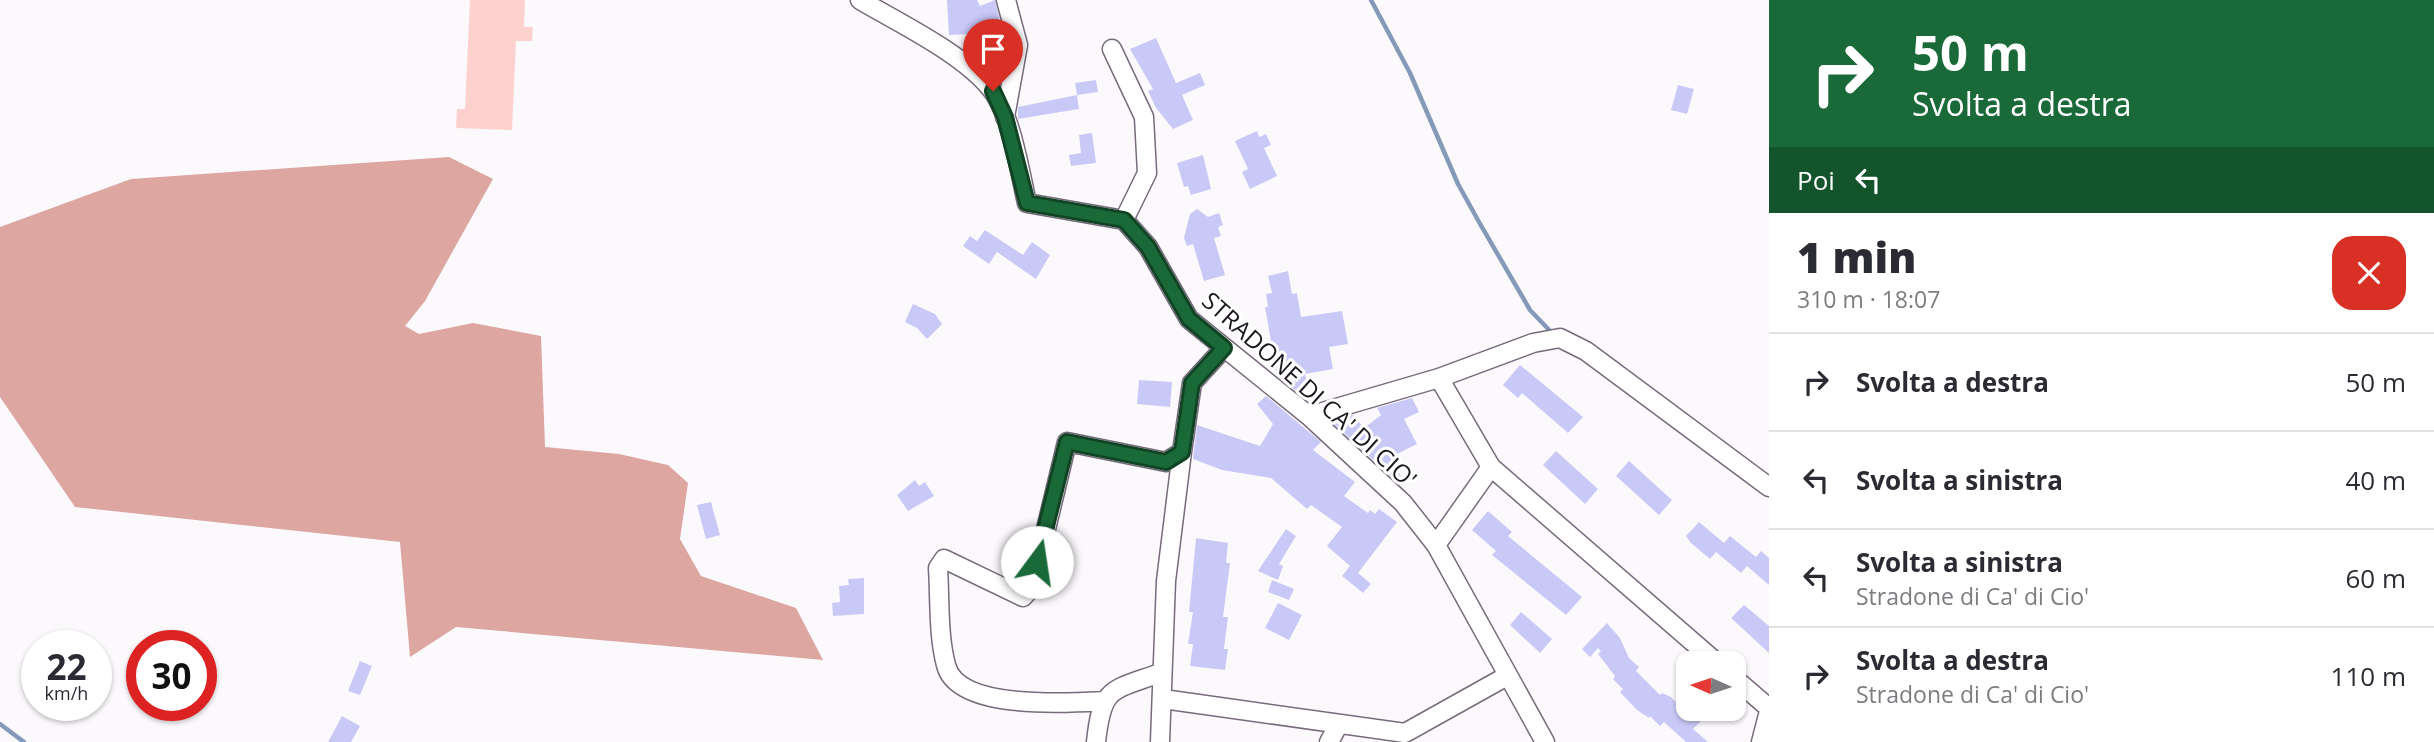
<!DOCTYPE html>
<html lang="it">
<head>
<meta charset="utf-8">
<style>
  :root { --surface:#fff; --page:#f2f2f3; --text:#2b2b33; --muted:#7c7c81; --line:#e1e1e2 }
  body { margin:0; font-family:"Open Sans",sans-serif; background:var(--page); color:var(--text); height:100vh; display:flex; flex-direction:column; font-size:26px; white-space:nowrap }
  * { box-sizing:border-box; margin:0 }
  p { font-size:23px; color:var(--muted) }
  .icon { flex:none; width:38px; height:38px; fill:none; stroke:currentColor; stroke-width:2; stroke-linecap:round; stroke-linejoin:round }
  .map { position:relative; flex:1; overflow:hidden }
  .drawer { display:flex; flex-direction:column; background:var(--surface); width:665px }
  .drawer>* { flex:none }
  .hud { background:#1a6939; color:#fff; overflow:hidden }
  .needle { width:46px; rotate:273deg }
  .fabs { position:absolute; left:1676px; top:651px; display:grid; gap:14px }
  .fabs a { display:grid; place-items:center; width:70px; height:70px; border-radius:14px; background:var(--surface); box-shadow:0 2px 5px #0004; font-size:35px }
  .speed { position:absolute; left:21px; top:630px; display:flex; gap:14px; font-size:35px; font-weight:700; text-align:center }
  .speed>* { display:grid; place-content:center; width:91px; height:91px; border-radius:50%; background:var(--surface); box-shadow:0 2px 5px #0004; line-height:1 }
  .speed small { font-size:18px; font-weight:400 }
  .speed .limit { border:10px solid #d22; background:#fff; color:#111 }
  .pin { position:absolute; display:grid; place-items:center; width:60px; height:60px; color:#fff; margin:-72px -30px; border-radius:50% 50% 50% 0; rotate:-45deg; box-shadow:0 0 7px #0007 }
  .pin .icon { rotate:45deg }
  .me { position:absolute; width:77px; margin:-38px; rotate:14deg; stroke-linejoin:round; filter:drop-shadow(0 0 5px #0008) }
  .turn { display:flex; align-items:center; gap:24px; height:147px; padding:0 28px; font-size:32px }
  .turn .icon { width:91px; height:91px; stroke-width:2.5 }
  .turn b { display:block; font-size:49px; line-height:60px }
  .then { display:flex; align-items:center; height:66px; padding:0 28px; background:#0003; gap:14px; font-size:26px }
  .round { display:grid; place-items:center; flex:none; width:74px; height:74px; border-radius:21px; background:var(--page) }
  .summary { display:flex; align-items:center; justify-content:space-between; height:119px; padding:0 28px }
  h1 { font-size:42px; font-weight:800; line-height:52px }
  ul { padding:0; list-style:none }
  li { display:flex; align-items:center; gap:21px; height:98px; padding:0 28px; border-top:2px solid var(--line) }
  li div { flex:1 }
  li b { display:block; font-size:26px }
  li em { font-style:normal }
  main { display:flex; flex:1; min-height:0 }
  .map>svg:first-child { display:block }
</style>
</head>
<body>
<main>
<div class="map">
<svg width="1769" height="742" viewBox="0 0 1769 742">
  <rect width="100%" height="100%" fill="#fcf9fd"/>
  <path fill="#fdd1cd" d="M470,0H525L524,27H533L532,41H516L512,130L456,128L457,109H465Z"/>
  <path fill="#dda6a1" d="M449,157L493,179L425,301L405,326L419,334L473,323L541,336L545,447L619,454L668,465L688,483L680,539L701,576L796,608L823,660L456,627L410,657L400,542L75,507L0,397V227L131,179Z"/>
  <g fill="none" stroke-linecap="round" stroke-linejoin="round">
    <path stroke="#849ab8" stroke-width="4.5" d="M1371,0L1410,73L1458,184L1479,222L1530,310L1552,333
      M0,724L24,742"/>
  </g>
  <path fill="#c9c9f8" d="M947,0H977L980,6L995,0L1006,49L984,58L970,34L949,35Z
    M1156,38L1176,83L1200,73L1205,85L1182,95L1193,120L1173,129L1156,108L1148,91L1153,89L1130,49Z
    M1096,80L1098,92L1077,95L1075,83Z
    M1678,85L1694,89L1687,114L1671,110Z
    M1077,95L1079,109L1018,119V107Z
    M1257,131L1259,137L1266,134L1271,145L1264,148L1277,176L1250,189L1242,172L1248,169L1235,141Z
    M1092,133L1096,163L1071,166L1069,155L1081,153L1079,135Z
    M1203,155L1211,189L1191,195L1188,186L1184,187L1177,163Z
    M1197,209L1208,217L1219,213L1223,225L1218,227L1221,236L1214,238L1225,275L1204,281L1193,244L1187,246L1184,238L1190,214Z
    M985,230L1023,255L1032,242L1050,255L1036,279L997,252L989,264L963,246L970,236L977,241Z
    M1288,271L1292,294L1297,293L1301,317L1342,311L1348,344L1329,347L1333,369L1305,374L1308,388L1295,390L1277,375L1265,307H1268L1266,294L1272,293L1268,276Z
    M913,304L935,314L942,324L927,339L917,328L905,322Z
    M1520,365L1583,417L1568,433L1522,393L1518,398L1503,385Z
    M1139,380L1172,382L1170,407L1137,404Z
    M1266,396L1321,442L1313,450L1355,482L1344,496L1368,513L1370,510L1375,514L1379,509L1397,522L1358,573L1327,546L1342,527L1311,505L1307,509L1271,478L1222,470L1193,459L1197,425L1260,446L1273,424L1257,404Z
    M1412,398L1419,412L1404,419L1417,444L1391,457L1401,477L1395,480L1331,421L1353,415L1364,428L1381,415L1377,408Z
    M1556,451L1598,489L1585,504L1543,465Z
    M1629,461L1672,500L1659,515L1616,476Z
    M915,480L919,486L925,482L934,496L908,511L897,495Z
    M711,502L720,535L706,539L697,505Z
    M1488,511L1512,532L1508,536L1582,597L1566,615L1492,555L1496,551L1472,530Z
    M1699,522L1724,543L1730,536L1756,557L1761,551L1769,558V585L1747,566L1741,573L1716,552L1710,559L1691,543L1686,536Z
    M1286,529L1296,536L1279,564L1283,566L1278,580L1258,571Z
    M1196,538L1228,543L1226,563H1230L1223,617H1228L1224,649H1228L1225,670L1190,666L1193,644H1188L1193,612H1189Z
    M1350,566L1371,584L1363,593L1342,576Z
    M864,578V614L833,616L832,603L840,602L839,586L849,585L848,579Z
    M1272,580L1294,589L1289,600L1268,592Z
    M1278,603L1302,615L1289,640L1265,628Z
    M1744,605L1769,626V653L1731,618Z
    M1521,612L1552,639L1540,653L1510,625Z
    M1607,623L1620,638L1629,658L1639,667L1636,671L1660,695L1662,693L1671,697L1681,707L1684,704L1701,721L1693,729L1708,742H1686L1664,722L1660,726L1650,716L1649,718L1637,710L1620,692L1623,689L1613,679L1615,676L1598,654L1601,651L1598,648L1590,657L1582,649Z
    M360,661L372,666L360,695L348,691Z
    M342,716L360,726L351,742H328Z"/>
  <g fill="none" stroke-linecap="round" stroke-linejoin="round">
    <g stroke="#776a7c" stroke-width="21">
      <path id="minor" d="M860,0C899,23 964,54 992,90C1011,115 1020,172 1027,203L1124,220L1148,247L1189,319L1309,416L1403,503L1436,545L1545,742
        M1112,49L1144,117L1147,173L1124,220
        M1005,117L1018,45L1006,0
        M1439,378L1491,467L1717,663
        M1309,416L1439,378L1533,343L1560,338L1586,351L1769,487
        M1436,545L1491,467
        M1734,678L1769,708
        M1163,699L1405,733L1507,676
        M1105,701C1069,703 957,711 946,665C938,635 940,599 938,568L944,559L1023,597L1032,587L1067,442L1166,462L1182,452L1192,383L1224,348
        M1096,742C1102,686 1111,691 1160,673
        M1160,742L1166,581L1182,452
        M1329,742L1339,724
        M1761,742L1769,711"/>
    </g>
    <use href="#minor" stroke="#fff" stroke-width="18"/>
  </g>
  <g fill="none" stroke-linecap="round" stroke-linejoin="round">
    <g stroke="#114425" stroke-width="18">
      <path id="route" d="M993,91L1005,117L1027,203L1124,220L1148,247L1189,319L1224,348L1192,383L1182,452L1166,462L1067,442L1037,562"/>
    </g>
    <use href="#route" stroke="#1a6939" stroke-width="12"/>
  </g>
  <g text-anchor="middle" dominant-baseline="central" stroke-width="6" stroke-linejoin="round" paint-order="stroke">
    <g font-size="24" fill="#1e1920" stroke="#fff">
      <text transform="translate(1310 389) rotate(42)">STRADONE DI CA' DI CIO'</text>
    </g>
  </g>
</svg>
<div class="fabs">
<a><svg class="needle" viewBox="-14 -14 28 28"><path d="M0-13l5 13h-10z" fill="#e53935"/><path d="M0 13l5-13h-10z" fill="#7c7c81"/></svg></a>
</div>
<div class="speed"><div>22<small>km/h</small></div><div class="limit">30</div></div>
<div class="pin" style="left:993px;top:91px;background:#d93025"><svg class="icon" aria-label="arrive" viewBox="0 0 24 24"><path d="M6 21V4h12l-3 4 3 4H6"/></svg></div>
<svg class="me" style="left:1037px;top:562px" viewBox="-20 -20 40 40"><circle r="19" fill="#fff"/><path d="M0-13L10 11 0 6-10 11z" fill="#1a6939"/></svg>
</div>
<section class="drawer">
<div class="hud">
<div class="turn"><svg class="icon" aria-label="right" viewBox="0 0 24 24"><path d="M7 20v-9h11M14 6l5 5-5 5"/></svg><div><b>50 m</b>Svolta a destra</div></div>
<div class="then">Poi<svg class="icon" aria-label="left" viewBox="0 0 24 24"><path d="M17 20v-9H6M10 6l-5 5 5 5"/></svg></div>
</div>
<div class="summary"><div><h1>1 min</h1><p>310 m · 18:07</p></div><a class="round" style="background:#d93025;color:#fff"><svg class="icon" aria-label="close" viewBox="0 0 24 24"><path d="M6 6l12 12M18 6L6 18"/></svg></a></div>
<ul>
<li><svg class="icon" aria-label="right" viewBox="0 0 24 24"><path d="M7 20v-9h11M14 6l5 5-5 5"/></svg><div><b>Svolta a destra</b></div><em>50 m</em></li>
<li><svg class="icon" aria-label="left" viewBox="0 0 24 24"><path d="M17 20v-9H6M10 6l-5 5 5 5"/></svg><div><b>Svolta a sinistra</b></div><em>40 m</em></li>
<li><svg class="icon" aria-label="left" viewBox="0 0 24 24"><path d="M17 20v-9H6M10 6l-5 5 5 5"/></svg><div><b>Svolta a sinistra</b><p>Stradone di Ca' di Cio'</p></div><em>60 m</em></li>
<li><svg class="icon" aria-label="right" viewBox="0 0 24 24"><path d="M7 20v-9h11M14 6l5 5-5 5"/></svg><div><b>Svolta a destra</b><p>Stradone di Ca' di Cio'</p></div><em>110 m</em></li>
</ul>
</section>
</main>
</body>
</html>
